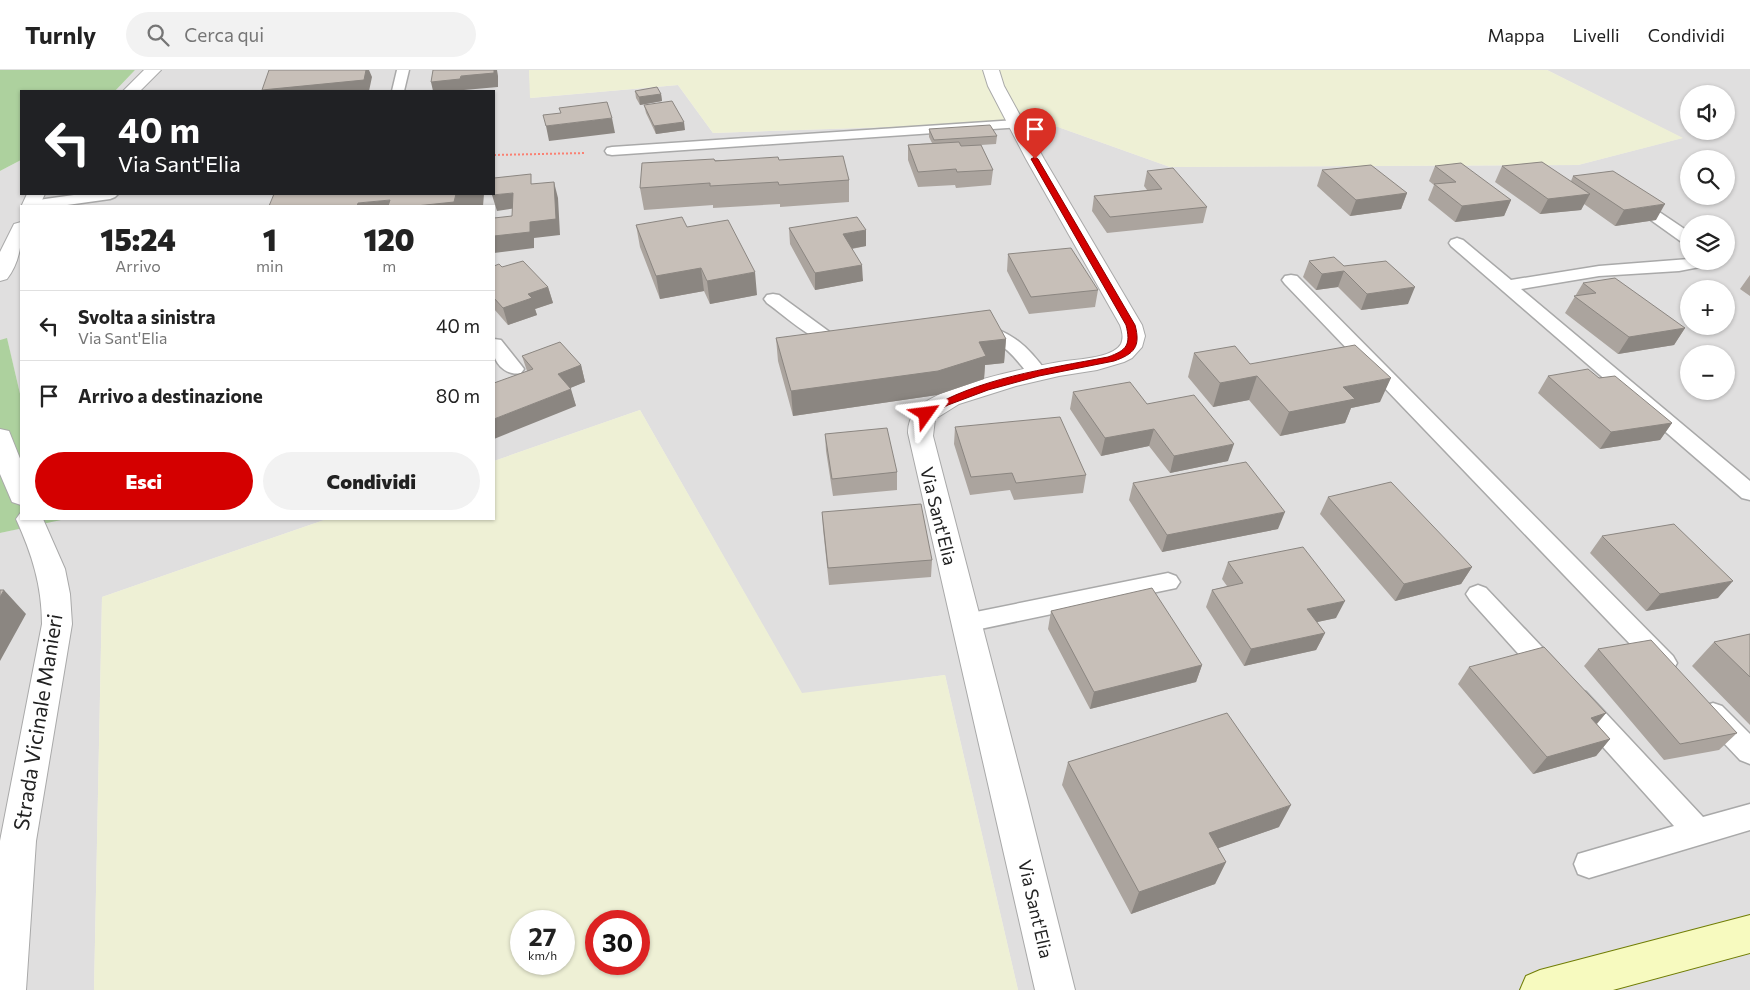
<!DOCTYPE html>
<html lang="it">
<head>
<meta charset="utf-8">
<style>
  :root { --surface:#fff; --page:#f2f2f2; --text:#222; --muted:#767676; --line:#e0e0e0; --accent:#d40000 }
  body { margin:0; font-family:Commissioner,sans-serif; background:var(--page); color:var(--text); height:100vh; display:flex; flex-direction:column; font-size:19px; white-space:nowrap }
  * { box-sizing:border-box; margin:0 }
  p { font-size:16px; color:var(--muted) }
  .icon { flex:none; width:28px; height:28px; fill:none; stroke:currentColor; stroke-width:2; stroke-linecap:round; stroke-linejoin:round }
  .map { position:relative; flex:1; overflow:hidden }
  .panel { position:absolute; left:20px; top:135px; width:475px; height:315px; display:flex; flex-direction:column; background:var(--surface); border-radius:0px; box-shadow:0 1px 4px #0004 }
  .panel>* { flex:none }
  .guide { position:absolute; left:20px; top:20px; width:475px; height:105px; border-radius:0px; box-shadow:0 1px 4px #0004; background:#202124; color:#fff; overflow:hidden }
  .tools { position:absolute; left:1680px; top:15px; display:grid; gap:10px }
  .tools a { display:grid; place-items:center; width:55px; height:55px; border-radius:50%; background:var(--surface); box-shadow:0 1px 4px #0004; font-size:25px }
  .speed { position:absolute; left:510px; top:840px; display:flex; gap:10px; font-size:25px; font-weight:700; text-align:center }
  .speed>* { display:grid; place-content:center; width:65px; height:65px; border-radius:50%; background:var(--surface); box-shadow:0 1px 4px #0004; line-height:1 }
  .speed small { font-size:12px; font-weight:400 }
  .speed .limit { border:8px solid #d22; background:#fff; color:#111 }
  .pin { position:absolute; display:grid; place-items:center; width:42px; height:42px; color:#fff; margin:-51px -21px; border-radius:50% 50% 50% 0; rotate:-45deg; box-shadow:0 0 5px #0007 }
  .pin .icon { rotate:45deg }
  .me { position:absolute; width:55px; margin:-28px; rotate:59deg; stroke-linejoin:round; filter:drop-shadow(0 0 4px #0008) }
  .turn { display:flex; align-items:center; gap:18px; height:105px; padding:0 15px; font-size:22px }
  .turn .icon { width:65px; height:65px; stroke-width:2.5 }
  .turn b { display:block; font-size:35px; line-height:42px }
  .eta { display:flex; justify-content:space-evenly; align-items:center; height:85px; text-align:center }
  .eta b { font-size:30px; font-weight:800; line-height:35px }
  .action { display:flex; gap:10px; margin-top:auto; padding:10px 15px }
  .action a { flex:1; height:58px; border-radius:30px; background:var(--accent); color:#fff; font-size:20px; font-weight:800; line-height:58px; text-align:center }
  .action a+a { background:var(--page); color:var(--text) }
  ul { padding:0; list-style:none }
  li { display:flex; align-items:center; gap:15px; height:70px; padding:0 15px; border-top:1px solid var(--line) }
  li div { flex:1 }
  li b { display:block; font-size:19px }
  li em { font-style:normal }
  header { display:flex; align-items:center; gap:30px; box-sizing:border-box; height:70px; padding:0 25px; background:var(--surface); border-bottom:1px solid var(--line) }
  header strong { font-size:24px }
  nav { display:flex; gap:28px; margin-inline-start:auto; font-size:18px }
  .search { width:350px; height:45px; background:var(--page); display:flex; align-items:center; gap:12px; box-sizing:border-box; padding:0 18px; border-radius:28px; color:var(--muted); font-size:19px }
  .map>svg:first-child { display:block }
</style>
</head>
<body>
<header>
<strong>Turnly</strong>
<div class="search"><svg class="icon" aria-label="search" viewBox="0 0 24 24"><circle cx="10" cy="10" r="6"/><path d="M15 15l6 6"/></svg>Cerca qui</div>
<nav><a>Mappa</a><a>Livelli</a><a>Condividi</a></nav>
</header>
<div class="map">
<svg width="1750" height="920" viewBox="0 0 1750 920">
  <rect width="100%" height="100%" fill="#f2efe9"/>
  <path fill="#e0dfdf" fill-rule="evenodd" d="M135,0H529L531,28L678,15L713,63L1044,52L1170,97L1578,95L1682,68L1547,0H1750V920H1018L945,605L802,624L640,340L494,391V136H21V328L7,269L0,270V101L21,90V124H494V21H115ZM1689,24H1726V61H1689ZM1689,89H1726V126H1689ZM1689,154H1726V191H1689ZM1689,219H1726V256H1689ZM1689,284H1726V321H1689Z
    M60,449H327L102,527L94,920H0V463Z"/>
  <path fill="#eef0d5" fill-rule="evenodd" d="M529,0H1547L1683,68L1578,95L1170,97L1044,52L713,63L678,15L530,28Z
    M640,340L802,623L945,605L1018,920H94L102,527L327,449H494V391ZM521,851H564V894H521ZM596,851H639V894H596Z"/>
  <path fill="#add19e" d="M0,0H135L115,21H21V90L0,101Z
    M7,268L21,328V449L61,450L0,463V270Z"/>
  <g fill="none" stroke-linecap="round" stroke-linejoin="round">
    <g stroke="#a9a9a9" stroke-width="3">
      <path id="lane" d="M397,0H409L404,21H392Z
        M1016,50L1023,54L1021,57L612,85L607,84L605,81L607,78L612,77Z
        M81,124H118L115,127L110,129L60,136H23L26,133L31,131Z
        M1632,125L1637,127L1689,162V175L1683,173L1627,133L1624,130L1627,127Z
        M1457,168L1463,170L1511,210L1599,196L1689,189V191H1712L1710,195L1679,201L1599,206L1521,219L1750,411V430L1742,428L1451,176L1449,173L1451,170Z
        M1291,205L1297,206L1673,586L1677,593L1673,600L1664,603L1655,600L1285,214L1282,210L1285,206Z
        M773,224L779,225L831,263L853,269L855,273L853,277C825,284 788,248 767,233L764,229L767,225Z
        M977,254C1011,260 1028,276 1048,304L1045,308C1041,309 1037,310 1033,309C1028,306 1024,298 1020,294C1006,276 992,268 971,263L968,259L971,255Z
        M494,269L501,270L521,295L524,299L521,303C509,306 497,297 494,285C493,280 494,273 494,269Z
        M1168,503L1176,506L1180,512L1176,518L966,562L957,560L954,553L957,546L966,544Z
        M1478,515L1486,518L1560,596L1564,603L1560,610L1551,613L1542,610L1470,530L1466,524L1470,518Z
        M1577,619L1586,622L1703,747L1750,734V760L1589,808L1578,804L1574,794L1578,784L1674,756L1568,638L1564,630L1568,622Z
        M1713,633L1722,636L1750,664V694L1740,690L1704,652L1700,644L1704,636Z"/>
    </g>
    <g stroke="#a9a9a9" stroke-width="2">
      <path id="street" d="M144,0H161L140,21H123Z
        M983,0H999L1004,16L1044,89L1142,255L1145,266L1142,277L1132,288L1124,292L1097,300L1059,306L1016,316L959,334L935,349L933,366L1027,728L1075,920H1035L908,363C908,354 911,345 918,338C941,315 1026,298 1059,292C1075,289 1112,289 1121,274C1124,267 1122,261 1120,255L1026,89L988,16Z
        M27,124H45L39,136L21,137Z
        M21,152C22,173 20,192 7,209L0,211V182L14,154Z
        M0,359L9,361L21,391V435L12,432L0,404Z
        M21,442V449H43L65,499L70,524L72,554L36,771L26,920H0V771L42,554C42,516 32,484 16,449Z"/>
    </g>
    <g stroke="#707d05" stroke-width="2">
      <path id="secondary" d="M1750,845V883L1613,920H1520L1526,906L1540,900Z"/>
    </g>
    <path stroke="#fa8072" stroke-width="2" stroke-dasharray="2 2" stroke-linecap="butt" d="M494,85L586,83"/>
    <use href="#lane" fill="#fff" fill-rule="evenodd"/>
    <use href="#street" fill="#fff" fill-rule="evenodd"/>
    <use href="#secondary" fill="#f7fabf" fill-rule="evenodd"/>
  </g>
  <path fill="#aba49e" d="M635,21L661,24L662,31L640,35L636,28Z
    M644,35L685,60L656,64L646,43Z
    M929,59L997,66L996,74L981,75L993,100L991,115L956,118L955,115L918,117L908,90V75L932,73L929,67Z
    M715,90H779L849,110V132L780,137V134L713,138V135L644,140L640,118Z
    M1435,96L1511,130L1504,146L1455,152L1428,130L1434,115L1429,111Z
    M1502,96L1571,111L1573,106L1656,150L1615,156L1584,134L1581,140L1540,144L1495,112Z
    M1322,100L1407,123L1401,139L1350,146L1317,116Z
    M1147,101L1207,137L1203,153L1107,163L1092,141L1094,126L1147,120L1144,116Z
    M636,155L687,157L757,225L710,234L704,221L660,229L640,177Z
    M789,158L866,176L852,179L863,211L815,220L790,174Z
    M1008,184L1098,220L1095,237L1029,244L1007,201Z
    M1309,191L1344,196L1408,234L1361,240L1338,217L1316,220L1303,207Z
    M494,196L548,217L553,233L535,239L537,245L508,255L494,239Z
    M1750,205V226L1740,219Z
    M1583,213L1685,258L1674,275L1618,284L1565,243Z
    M776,268L1006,269L1004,293L985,295L984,309L937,325L793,346L778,291Z
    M1194,283L1250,294L1380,332L1351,338L1345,353L1280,366L1249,330L1213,337L1188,307Z
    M522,286L581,295L585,312L570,318L576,336L527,301Z
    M1548,306L1599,308L1672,353L1660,370L1600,379L1538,323Z
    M1073,322L1147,334L1228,391L1170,403L1149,376L1101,386L1070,339Z
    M955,357L1086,405L1083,423L1014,430L1010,420L970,425L954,374Z
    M825,364L897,402V420L833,426L826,381Z
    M1133,413L1278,459L1162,482L1129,430Z
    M1328,427L1472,497L1461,514L1395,531L1320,444Z
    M822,442L932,490L931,507L829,515L823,459Z
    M1602,466L1718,528L1646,541L1590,483Z
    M1228,492L1336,548L1317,552L1325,563L1316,580L1244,596L1206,537L1212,520L1227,516L1222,509Z
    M1051,541L1202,595L1196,612L1090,639L1048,559Z
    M1750,564V655L1692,596L1714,572Z
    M1598,579L1737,663L1719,680L1664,690L1584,596Z
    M1469,597L1606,643L1597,654L1610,669L1596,686L1533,704L1458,614Z
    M1068,692L1279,757L1218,778L1226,792L1215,814L1131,844L1062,715Z"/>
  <path fill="#8b8681" d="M366,0H369L372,7L369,21H262V20Z
    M494,0H497L498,6V17L464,20V21H433L431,12Z
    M661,24L662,31L640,35L639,27Z
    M612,48L615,63L549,71L546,56Z
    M684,52L685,60L656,64L654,56Z
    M554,112L558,128L560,165L534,168V178L494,183V166L530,152Z
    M513,123L517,138L497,141L492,125Z
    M1407,123L1401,139L1350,146L1356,130Z
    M456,124H484L483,136H416Z
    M1590,124L1581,140L1540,144L1548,129Z
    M390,130L392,136H357L358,133Z
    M1511,130L1504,146L1455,152L1462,136Z
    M1665,134L1656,150L1615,156L1624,140Z
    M866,160V176L843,180V164Z
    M862,195L863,211L815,220V203Z
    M701,198L704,221L660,229L656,206Z
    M1344,201L1338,217L1316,220L1322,204Z
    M755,202L757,225L710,234L707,211Z
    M548,217L553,233L535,239L537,245L508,255L503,238L528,224Z
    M1415,217L1408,234L1361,240L1367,224Z
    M1685,258L1674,275L1618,284L1629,267Z
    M1006,269L1004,293L985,295L984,309L937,325L793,346L791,321L979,272Z
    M581,295L585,312L563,321L558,304Z
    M1257,306L1249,330L1213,337L1220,313Z
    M1391,308L1380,332L1351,338L1345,353L1280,366L1289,342L1343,317Z
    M571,319L576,336L494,369V349Z
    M1672,353L1660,370L1600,379L1611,362Z
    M1154,359L1149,376L1101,386L1105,368Z
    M1234,374L1228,391L1170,403L1174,386Z
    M1285,442L1278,459L1162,482L1167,465Z
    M1472,497L1461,514L1395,531L1404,514Z
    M1733,511L1718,528L1646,541L1660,524Z
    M4,520L26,544L0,591V527Z
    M1345,531L1336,548L1299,556L1307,539Z
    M1325,563L1316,580L1244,596L1251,579Z
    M1202,595L1196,612L1090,639L1094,622Z
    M1606,643L1591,660V648Z
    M1610,669L1596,686L1533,704L1547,687Z
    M1291,735L1279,757L1199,785L1209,763Z
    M1226,792L1215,814L1131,844L1139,822Z"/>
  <path fill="#c7bfb8" stroke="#8b8681" d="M269,0H366L364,10L262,20Z
    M433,0H494V3L461,6L460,9L431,12Z
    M657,17L661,24L639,27L635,21Z
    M672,31L684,52L654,56L644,35Z
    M607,32L612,48L546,56L543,45L561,43L559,38Z
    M990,55L997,66L934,70L929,59Z
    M959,72L961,76L981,75L993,100L957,102L956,99L918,102L908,75Z
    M843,86L849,110L779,115L778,112L710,116V113L640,118L642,93L714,89L715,91L778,87L779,90Z
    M1542,92L1590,124L1548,129L1502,96Z
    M1461,93L1511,130L1462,136L1434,114L1456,112L1435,96Z
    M1371,95L1407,123L1356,130L1322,100Z
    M1173,98L1207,137L1110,147L1094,126L1162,119L1147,101Z
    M1613,101L1665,134L1624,140L1573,106Z
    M531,104V114L554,112L556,149L530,152V162L494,166V148L512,146L513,123L492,125V124H494V108Z
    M274,124H456L454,132L416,136H388L390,130L358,133L357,136H269Z
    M682,147L687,157L728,150L755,202L707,211L701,198L656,206L636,155Z
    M857,147L866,160L843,164L862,195L815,203L789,158Z
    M1071,178L1098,220L1031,227L1008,184Z
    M1334,187L1344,196L1386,191L1415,217L1367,224L1344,201L1322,204L1309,191Z
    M523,191L548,217L528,224L532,228L503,238L494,228V196L499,194L502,197Z
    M1615,208L1685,258L1629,267L1574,226L1596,223L1583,213Z
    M990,240L1006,269L979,272L986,286L938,301L791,321L776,268Z
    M560,272L581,295L558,304L571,319L494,349V313L533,299L522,286Z
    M1355,275L1391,308L1343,317L1355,329L1289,342L1257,306L1220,313L1194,283L1235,276L1250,294Z
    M1588,299L1599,308L1615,306L1672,353L1611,362L1548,306Z
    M1130,312L1147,334L1194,325L1234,374L1174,386L1154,359L1105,368L1073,322Z
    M1060,347L1086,405L1016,413L1012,403L971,407L955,357Z
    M887,358L897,402L832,409L825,364Z
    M1246,392L1285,442L1167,465L1133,413Z
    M1391,412L1472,497L1404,514L1328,427Z
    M921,434L932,490L828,498L822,442Z
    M1674,454L1733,511L1660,524L1602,466Z
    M1303,477L1345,531L1307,539L1325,563L1251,579L1212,520L1243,513L1228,492Z
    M1152,518L1202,595L1094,622L1051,541Z
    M0,520H4L0,527Z
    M1750,564V607L1714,572Z
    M1651,570L1737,663L1680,674L1598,579Z
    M1544,577L1606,643L1591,648L1610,669L1547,687L1469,597Z
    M1227,643L1291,735L1209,763L1226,792L1139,822L1068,692Z"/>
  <path fill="#d40000" stroke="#8a0000" d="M1035,87L1038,89L1135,255C1141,277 1134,284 1114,291L1039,306L988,320L948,335L930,346H923V342C977,308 1046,299 1108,287C1127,280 1131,275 1126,255L1031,89Z"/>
  <g text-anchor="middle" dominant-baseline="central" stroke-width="5" stroke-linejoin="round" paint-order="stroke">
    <g font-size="18" fill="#222" stroke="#fff">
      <text transform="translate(939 446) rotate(76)">Via Sant'Elia</text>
      <text transform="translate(1036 839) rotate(77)">Via Sant'Elia</text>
    </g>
    <g font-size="21" fill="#222" stroke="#fff">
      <text transform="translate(37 652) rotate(-81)">Strada Vicinale Manieri</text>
    </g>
  </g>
</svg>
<div class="tools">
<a><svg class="icon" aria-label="sound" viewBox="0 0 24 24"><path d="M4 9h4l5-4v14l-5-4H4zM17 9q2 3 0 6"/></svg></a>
<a><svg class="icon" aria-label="search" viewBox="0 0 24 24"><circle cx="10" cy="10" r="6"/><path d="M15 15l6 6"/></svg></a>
<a><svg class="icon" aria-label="layers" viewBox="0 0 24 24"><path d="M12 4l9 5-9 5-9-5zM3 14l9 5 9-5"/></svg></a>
<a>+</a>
<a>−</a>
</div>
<div class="speed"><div>27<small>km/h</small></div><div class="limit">30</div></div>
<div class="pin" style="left:1035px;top:89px;background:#d93025"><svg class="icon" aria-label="arrive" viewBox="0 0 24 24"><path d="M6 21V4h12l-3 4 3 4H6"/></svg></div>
<svg class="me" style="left:926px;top:344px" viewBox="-20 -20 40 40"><path d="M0-17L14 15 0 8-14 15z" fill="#d40000" stroke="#fff" stroke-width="4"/></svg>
<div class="guide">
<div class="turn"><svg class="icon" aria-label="left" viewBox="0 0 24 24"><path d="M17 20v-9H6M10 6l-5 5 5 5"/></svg><div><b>40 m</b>Via Sant'Elia</div></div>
</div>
<section class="panel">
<div class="eta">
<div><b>15:24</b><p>Arrivo</p></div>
<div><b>1</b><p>min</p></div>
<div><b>120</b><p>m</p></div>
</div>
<ul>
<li><svg class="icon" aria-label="left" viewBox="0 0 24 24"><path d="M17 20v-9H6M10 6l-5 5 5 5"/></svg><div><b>Svolta a sinistra</b><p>Via Sant'Elia</p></div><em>40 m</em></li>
<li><svg class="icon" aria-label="arrive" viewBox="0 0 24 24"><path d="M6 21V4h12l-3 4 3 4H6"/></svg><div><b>Arrivo a destinazione</b></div><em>80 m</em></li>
</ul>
<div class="action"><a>Esci</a><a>Condividi</a></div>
</section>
</div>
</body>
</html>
